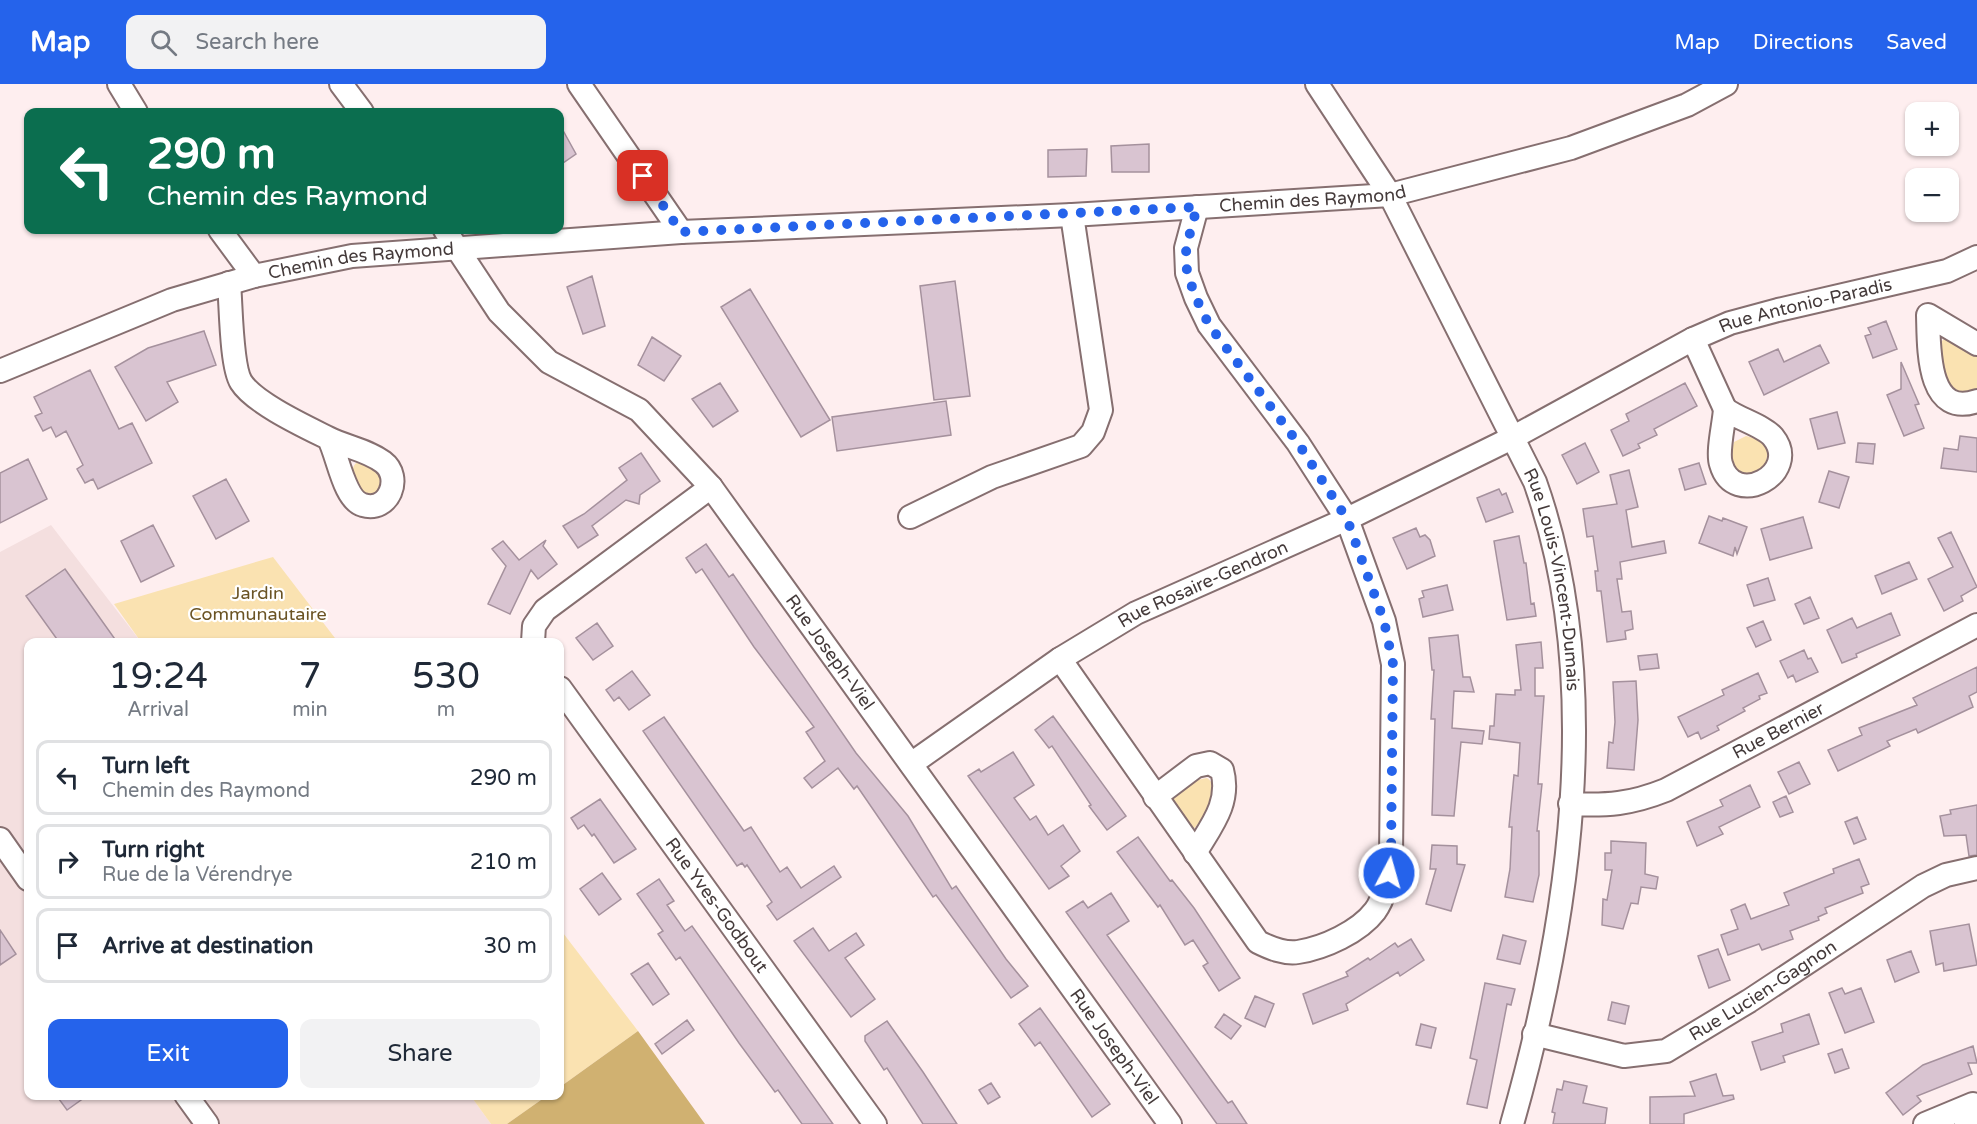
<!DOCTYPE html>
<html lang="en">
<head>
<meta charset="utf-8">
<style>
  :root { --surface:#fff; --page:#f2f2f3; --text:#1f2937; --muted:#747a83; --line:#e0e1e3; --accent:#2563eb }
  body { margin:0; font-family:"Varela Round",sans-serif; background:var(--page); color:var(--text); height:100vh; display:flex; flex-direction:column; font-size:22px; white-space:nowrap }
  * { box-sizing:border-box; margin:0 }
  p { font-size:20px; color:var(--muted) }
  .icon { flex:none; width:33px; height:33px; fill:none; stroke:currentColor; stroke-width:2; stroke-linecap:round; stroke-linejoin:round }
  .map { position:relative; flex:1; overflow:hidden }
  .drawer { position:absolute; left:24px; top:554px; width:540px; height:462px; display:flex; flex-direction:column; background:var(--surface); border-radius:12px; box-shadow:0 2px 4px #0004 }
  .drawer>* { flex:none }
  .hud { position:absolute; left:24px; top:24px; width:540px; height:126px; border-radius:12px; box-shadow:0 2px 4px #0004; background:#0b6e4f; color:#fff; overflow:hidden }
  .buttons { position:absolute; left:1905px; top:18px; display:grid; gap:12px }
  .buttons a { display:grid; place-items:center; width:54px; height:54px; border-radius:12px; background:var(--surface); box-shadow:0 2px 4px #0004; font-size:30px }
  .pin { position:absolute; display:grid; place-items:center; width:51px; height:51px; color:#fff; margin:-26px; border-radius:12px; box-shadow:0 3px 9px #0006 }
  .me { position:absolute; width:66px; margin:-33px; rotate:6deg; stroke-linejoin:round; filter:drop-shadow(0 0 4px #0008) }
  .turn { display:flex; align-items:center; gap:21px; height:126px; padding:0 24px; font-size:27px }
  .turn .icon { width:78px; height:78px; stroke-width:2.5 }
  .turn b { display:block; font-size:42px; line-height:51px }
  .eta { display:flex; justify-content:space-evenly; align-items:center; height:102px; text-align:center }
  .eta b { font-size:36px; font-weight:600; line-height:42px }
  .cta { display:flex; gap:12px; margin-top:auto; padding:12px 24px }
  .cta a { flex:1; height:69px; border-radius:12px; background:var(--accent); color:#fff; font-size:24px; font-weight:600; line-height:69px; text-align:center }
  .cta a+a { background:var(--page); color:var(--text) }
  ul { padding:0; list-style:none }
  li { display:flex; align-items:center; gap:18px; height:75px; margin:0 12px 9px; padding:0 12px; border:3px solid var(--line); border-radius:12px }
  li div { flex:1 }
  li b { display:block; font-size:22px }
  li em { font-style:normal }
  header { display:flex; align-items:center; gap:36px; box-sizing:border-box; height:84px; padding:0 30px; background:var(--accent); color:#fff }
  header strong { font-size:28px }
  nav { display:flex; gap:33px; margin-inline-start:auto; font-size:21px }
  .search { width:420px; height:54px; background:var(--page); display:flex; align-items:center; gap:15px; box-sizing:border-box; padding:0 21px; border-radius:12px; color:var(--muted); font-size:22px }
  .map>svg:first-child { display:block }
</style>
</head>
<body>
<header>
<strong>Map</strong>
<div class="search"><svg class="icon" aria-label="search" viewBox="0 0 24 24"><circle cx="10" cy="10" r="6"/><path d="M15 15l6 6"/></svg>Search here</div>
<nav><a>Map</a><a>Directions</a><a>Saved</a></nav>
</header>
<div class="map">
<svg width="1977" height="1040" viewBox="0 0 1977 1040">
  <rect width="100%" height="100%" fill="#feeeef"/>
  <path fill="#f4dfdf" d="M51,441L141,558H28V1011H470L491,1040H0V468Z"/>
  <path fill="#fae2b1" d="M1944,255C1955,255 1969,264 1977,272V304L1966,310C1942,303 1942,282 1939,260Z
    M1746,352L1761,356L1768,366L1765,384L1756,390H1739L1730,373L1734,358Z
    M356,379L366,380L379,387L384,405L368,414C360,406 346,390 356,379Z
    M273,473L338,558H141L114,520Z
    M1207,694C1225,706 1204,736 1192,746L1172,715L1197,696Z
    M560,845L638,947L560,1003Z
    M470,1011H548L507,1040H491Z"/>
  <path fill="#d0b171" d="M638,947L705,1040H507L548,1011H560V1003Z"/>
  <path fill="#d9c4d1" stroke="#a5919d" stroke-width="1.5" d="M560,41L576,70L560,81Z
    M1149,60V88H1112L1111,62Z
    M1087,65L1086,92L1048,93V66Z
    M592,192L605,242L583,250L567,203Z
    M955,197L970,312L934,316L920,202Z
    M750,205L830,336L801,353L721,223Z
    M1886,237L1897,265L1873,274L1865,252L1871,250L1868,244Z
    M204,247L216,281L167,298L178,318L146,337L115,283L148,264Z
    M652,253L681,272L664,297L638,281Z
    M1820,261L1829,279L1764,311L1749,278L1778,265L1784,278Z
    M1901,278L1919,320L1915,321L1924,344L1904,352L1887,311L1901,305Z
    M90,286L119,345L132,339L152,379L98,405L93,395L85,399L77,385L83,381L66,347L56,353L51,343L43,347L35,332L42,329L34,313Z
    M720,299L738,327L713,343L692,315Z
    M1685,299L1697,322L1654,345L1657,351L1638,360L1640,364L1623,372L1611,346L1629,337L1626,330Z
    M946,317L951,351L837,367L832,333Z
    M1837,328L1845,359L1818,365L1810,335Z
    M1960,352L1977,354V388L1941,384L1944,364L1958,366Z
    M1585,359L1599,388L1577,400L1562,371Z
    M1858,359L1875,360L1873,380L1856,378Z
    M641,369L660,397L640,411L639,420L626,416L592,442L598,451L578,464L563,442L584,430L627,396L619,384Z
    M28,375L47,415L0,439V389Z
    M1699,379L1706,400L1685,406L1679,385Z
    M1629,386L1638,423L1626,426L1632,463L1664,457L1666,469L1620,478L1622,495H1617L1622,528L1631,527L1633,545L1625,547L1626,555L1607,558L1601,507H1597L1595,487H1598L1593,452L1587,453L1583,425L1617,420L1610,391Z
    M1829,387L1849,393L1839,424L1819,418Z
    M226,395L249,437L216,455L193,412Z
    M1499,405L1502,411L1506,409L1513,428L1486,438L1477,414Z
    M1709,432L1722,437L1723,434L1747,443L1737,470L1735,463L1733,472L1699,459Z
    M1803,433L1812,464L1770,476L1761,445Z
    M153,441L174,482L141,498L121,457Z
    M1416,444L1420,453L1425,451L1430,456L1435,472L1407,485L1393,454Z
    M1951,448L1977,503L1961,512L1963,517L1944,527L1928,495L1953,483L1938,454Z
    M1519,452L1524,479H1526L1531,520L1534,519L1536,532L1507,536L1494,457Z
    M546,456L543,462L557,480L538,495L531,486L510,530L488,520L506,482L492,465L503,457L519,476Z
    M706,460L729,493L733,490L856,669L908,732L952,805L956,802L1006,875L1028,902L1011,914L936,811L933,813L857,702L854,705L838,684L812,704L804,694L825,677L806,648L814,643L754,563L702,485L696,489L686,474Z
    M1909,478L1917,495L1882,510L1875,492Z
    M65,485L117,558H59L26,512Z
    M1768,494L1775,516L1754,522L1747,501Z
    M1447,501L1453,526L1423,533L1419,515L1424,513L1422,507Z
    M1810,513L1819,534L1804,540L1795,520Z
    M1891,529L1900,551L1856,570L1857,573L1842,579L1827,546L1852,534L1857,544Z
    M1763,537L1771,556L1756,563L1747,544Z
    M597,539L613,562L593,576L576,554Z
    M1458,551L1463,593H1470L1474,608L1454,607L1452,644L1484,647L1482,660L1461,658L1454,732L1432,731L1435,635H1431L1434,586H1432L1429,554Z
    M1541,558L1543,584H1535V612H1544L1538,700H1542L1537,747H1539V791L1533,818L1505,813L1510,785L1512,743H1509L1514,691L1518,692L1520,659L1489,655L1490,642H1494L1496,610L1515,611V606H1521L1516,561Z
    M1804,566L1808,575L1811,574L1818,588L1796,598L1793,591L1788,594L1780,577Z
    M1657,570L1659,584L1640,586L1638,572Z
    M1977,583V608L1969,612L1973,623L1918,649L1916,645L1887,657L1890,662L1838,687L1828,666L1862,651L1859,644L1917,621L1913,614Z
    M632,587L650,611L629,626L619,613L614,617L606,606Z
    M1758,589L1767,609L1759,612L1760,615L1743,624L1745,627L1717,642L1719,646L1701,655L1698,648L1688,653L1678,633L1724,611L1722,606Z
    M1636,597L1638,636L1634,686L1607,684L1609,658L1613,659L1615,638L1613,598Z
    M1053,632L1126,732L1107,746L1089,722L1091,721L1052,662L1049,664L1035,646Z
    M664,633L744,747L751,743L780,788L787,783L801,804L834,782L841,793L777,836L767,822L772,818L747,781L745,783L742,779L737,782L643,647Z
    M1013,668L1034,701L1014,714L1030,736L1036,732L1048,751L1063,741L1080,767L1061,782L1069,792L1049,805L968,692L979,685L981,688Z
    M1799,678L1810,700L1789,710L1778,688Z
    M1750,701L1760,723L1719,743L1723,750L1697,762L1687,738L1723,722L1720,716Z
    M1786,712L1793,728L1780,733L1773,718Z
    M600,715L636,765L614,779L594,750L592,752L584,741L578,745L571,734Z
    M1977,721V771L1969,772L1966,751L1944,752L1940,732L1951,730L1950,726Z
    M1857,733L1866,755L1854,760L1845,738Z
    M1138,753L1170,797L1172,796L1194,824L1240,894L1219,907L1203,882L1208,879L1193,856L1185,861L1160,821L1158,823L1117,768Z
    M1611,757L1646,759L1645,790L1658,793L1656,805L1641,803L1638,820L1631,819L1623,845L1602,841L1603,815L1607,816L1612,786H1605V769H1611Z
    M1432,761L1457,762V780L1465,781L1451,827L1426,820L1436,785H1430Z
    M1859,775L1869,800L1861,803L1863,809L1825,824L1827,829L1818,833L1819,836L1790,847L1793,855L1762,866L1759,860L1728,871L1721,851L1738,845L1731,826L1745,820L1751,835L1789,821L1784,809L1834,789L1833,785Z
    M602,789L621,815L599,831L580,805Z
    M659,795L674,817L667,821L685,847L692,842L833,1040H802L778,1006L775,1008L739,959L680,873L676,876L658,850L663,847L637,810Z
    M1111,809L1129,837L1107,851L1214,1000L1228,1019L1232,1017L1247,1040H1217L1066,828L1083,817L1088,824Z
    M1969,840L1977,881L1944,887L1943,879L1936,881L1930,847Z
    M813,844L829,867L856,849L864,861L845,874L875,915L851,933L794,857Z
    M0,846L16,870L0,881Z
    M1503,851L1526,857L1520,880L1497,875Z
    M1411,855L1424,876L1400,892L1398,888L1346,920L1348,926L1313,940L1303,910L1348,892L1346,888L1368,874L1370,876L1395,859L1398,863Z
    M1718,865L1730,896L1709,904L1698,872Z
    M1911,867L1919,888L1895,898L1887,876Z
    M648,879L669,910L653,921L631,890Z
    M1485,899L1515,905L1511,921L1507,920L1487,1024L1467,1020L1477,976L1470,974Z
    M1842,904L1845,910L1861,904L1874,938L1845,949L1829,909Z
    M1255,912L1274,920L1265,943L1245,934Z
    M1612,918L1629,922L1625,940L1608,936Z
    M1040,924L1110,1020L1092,1033L1040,958L1035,962L1019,940Z
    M1224,930L1241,942L1231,955L1215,943Z
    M1809,930L1819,960L1783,972L1785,978L1761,986L1752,958L1783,948L1781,940Z
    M687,936L694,946L662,970L655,960Z
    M887,937L923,988L957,1040H923L887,984L884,986L865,957V952Z
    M1421,940L1436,944L1431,964L1416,961Z
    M1973,962L1977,979H1968L1972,990L1917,1012L1921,1017L1903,1031L1886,1009L1923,981Z
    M1842,965L1849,984L1835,989L1828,970Z
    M1716,990L1723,1012L1733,1011L1734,1015L1684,1030V1040H1650V1013L1695,1012L1690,998Z
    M1564,997L1587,1002L1583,1019L1607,1024L1605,1040H1553L1555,1029L1552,1028L1557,1005L1562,1006Z
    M991,999L1000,1013L988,1020L979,1006Z
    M56,1011H88L67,1026Z"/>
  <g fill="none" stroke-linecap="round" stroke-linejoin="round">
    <g stroke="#866f70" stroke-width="26">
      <g id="minor">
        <path d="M119,0L136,28"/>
        <path d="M341,0L362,28"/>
        <path d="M579,0L681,148"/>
        <path id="s1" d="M1317,0L1390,111L1535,398C1606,598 1569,840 1512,1040"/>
        <path d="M220,146L254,192"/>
        <path id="s2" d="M445,146L499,228L549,278L639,326L711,403L1170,1040"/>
        <path d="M229,199C231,220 231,282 241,298C254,319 306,343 328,354C346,363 367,366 383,378C403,393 389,429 363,421C344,416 338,372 329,355"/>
        <path d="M1693,255L1725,325"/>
        <path d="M1977,260L1928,231C1929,261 1926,335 1977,317"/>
        <path id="s3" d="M0,287L172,216L254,192L352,172L681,148L1072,131L1390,111L1571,64L1687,21L1726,0"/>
        <path d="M1725,325C1738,335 1764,342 1773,353C1802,389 1734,426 1721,380C1717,368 1724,340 1725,325Z"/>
        <path d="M910,433L992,393L1081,362L1093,348L1101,326L1072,131"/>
        <path d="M533,558L534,542L545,526L711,403"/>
        <path d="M1060,575L1258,858C1270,864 1284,870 1298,868C1324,864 1359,848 1375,827C1386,812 1388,791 1391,773L1393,580L1384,537L1347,435L1298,359L1209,241L1196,214L1187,189L1186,164L1197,123"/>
        <path id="s4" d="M560,604L875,1040"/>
        <path id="s5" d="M911,680L1060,575L1136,529L1347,435L1512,354L1693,255L1730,239L1778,226L1947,187L1977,173"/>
        <path d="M1155,713L1196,682L1210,679L1222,686C1231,719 1211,742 1195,769"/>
        <path id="s6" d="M1570,720C1607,722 1631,720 1666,706L1977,541"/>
        <path d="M0,755L28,795"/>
        <path id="s7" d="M1534,950L1624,972L1666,967L1749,917L1923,802L1946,791L1977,784"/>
        <path d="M186,1011L207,1040"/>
        <path d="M1925,1040L1973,1020L1966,1040"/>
      </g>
    </g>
    <use href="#minor" stroke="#fff" stroke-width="22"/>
  </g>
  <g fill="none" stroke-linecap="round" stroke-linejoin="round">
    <path stroke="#2563eb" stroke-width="10" stroke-dasharray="0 18" d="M643,92L681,148L1197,123L1186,164L1187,189L1196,214L1209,241L1298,359L1347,435L1384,537L1393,580L1391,773L1389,789"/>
  </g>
  <g text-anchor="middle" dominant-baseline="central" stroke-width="4.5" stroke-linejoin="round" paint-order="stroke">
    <g font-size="18" fill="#443a3a" stroke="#fff">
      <text stroke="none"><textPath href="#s3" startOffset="1334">Chemin des Raymond</textPath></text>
      <text stroke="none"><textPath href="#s3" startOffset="380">Chemin des Raymond</textPath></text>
      <text stroke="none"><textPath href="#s5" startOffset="1010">Rue Antonio-Paradis</textPath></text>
      <text stroke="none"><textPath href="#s1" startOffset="554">Rue Louis-Vincent-Dumais</textPath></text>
      <text stroke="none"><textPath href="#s5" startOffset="344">Rue Rosaire-Gendron</textPath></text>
      <text stroke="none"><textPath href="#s2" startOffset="580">Rue Joseph-Viel</textPath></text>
      <text stroke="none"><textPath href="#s6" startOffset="225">Rue Bernier</textPath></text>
      <text stroke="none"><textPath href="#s4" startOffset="268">Rue Yves-Godbout</textPath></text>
      <text stroke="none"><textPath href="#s7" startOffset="249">Rue Lucien-Gagnon</textPath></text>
      <text stroke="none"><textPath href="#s2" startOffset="1066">Rue Joseph-Viel</textPath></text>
    </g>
    <g font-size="18" fill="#6a5323" stroke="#fff">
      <text x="258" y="509">Jardin<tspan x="258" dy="21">Communautaire</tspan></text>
    </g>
  </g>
</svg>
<div class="buttons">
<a>+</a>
<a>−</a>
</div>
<div class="pin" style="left:643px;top:92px;background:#d93025"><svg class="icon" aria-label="arrive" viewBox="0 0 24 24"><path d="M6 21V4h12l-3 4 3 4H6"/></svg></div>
<svg class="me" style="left:1389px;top:789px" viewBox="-20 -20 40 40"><circle r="17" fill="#2563eb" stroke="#fff" stroke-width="3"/><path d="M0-11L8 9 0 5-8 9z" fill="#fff"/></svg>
<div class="hud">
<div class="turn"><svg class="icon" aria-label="left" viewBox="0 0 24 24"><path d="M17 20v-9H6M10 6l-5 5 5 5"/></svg><div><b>290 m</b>Chemin des Raymond</div></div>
</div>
<section class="drawer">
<div class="eta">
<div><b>19:24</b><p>Arrival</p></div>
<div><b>7</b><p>min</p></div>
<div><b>530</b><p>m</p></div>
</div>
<ul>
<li><svg class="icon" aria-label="left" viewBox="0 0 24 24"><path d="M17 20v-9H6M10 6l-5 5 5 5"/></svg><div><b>Turn left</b><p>Chemin des Raymond</p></div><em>290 m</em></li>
<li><svg class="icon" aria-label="right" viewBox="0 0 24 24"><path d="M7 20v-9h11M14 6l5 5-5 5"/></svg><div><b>Turn right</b><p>Rue de la Vérendrye</p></div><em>210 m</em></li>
<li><svg class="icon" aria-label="arrive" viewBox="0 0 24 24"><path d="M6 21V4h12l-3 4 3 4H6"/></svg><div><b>Arrive at destination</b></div><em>30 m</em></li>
</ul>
<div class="cta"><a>Exit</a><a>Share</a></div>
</section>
</div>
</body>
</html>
